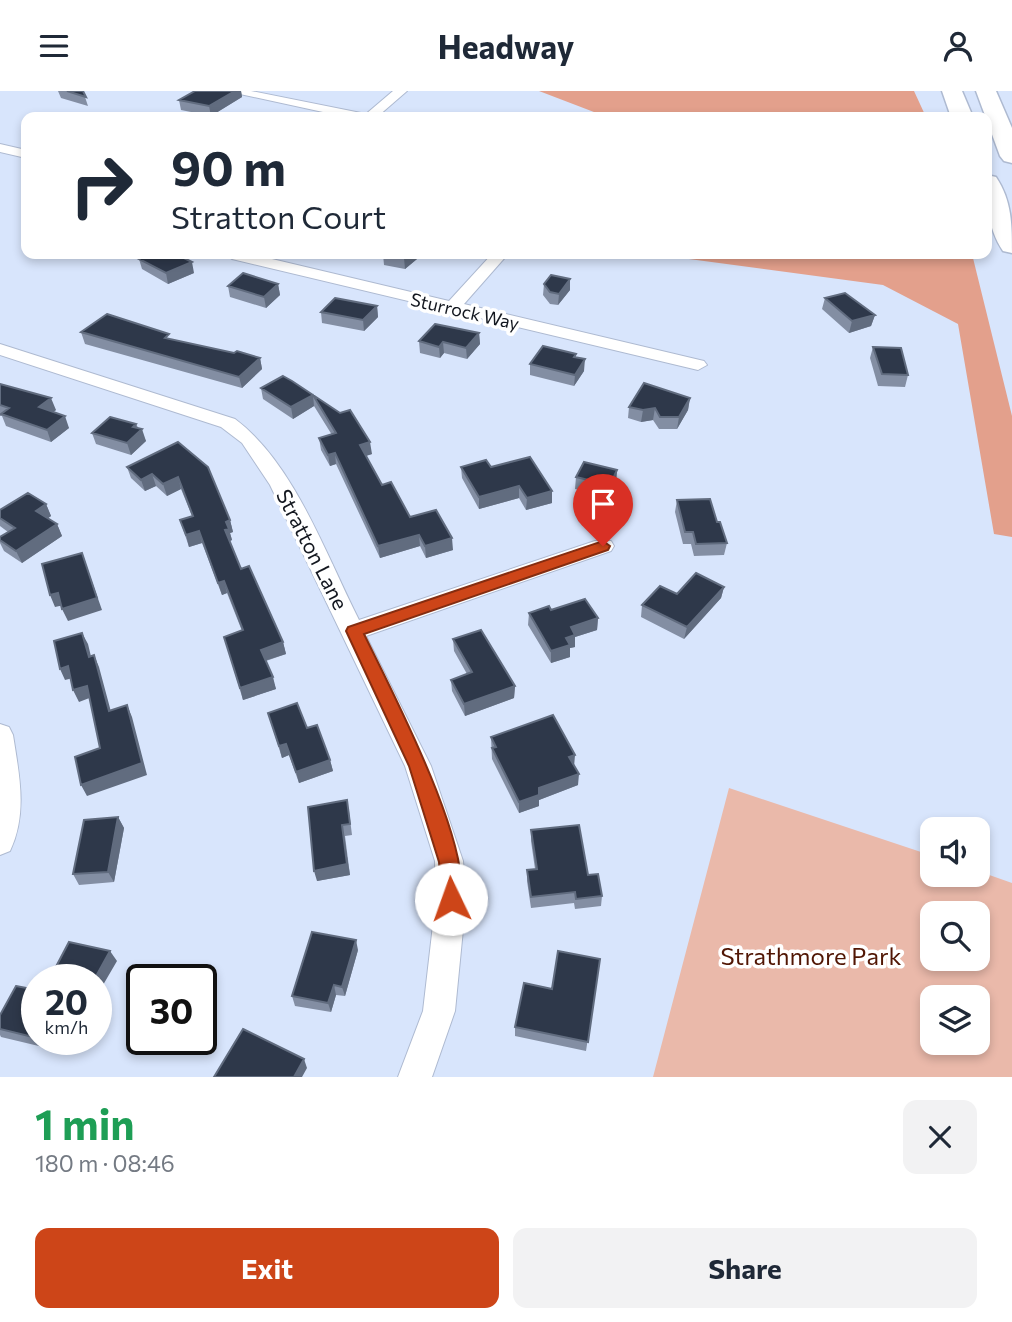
<!DOCTYPE html>
<html lang="en">
<head>
<meta charset="utf-8">
<style>
  :root { --surface:#fff; --page:#f2f2f3; --text:#1f2937; --muted:#747a83; --accent:#cd4518 }
  body { margin:0; font-family:Commissioner,sans-serif; background:var(--page); color:var(--text); height:100vh; display:flex; flex-direction:column; font-size:26px; white-space:nowrap }
  * { box-sizing:border-box; margin:0 }
  p { font-size:23px; color:var(--muted) }
  .icon { flex:none; width:38px; height:38px; fill:none; stroke:currentColor; stroke-width:2; stroke-linecap:round; stroke-linejoin:round }
  .map { position:relative; height:986px; overflow:hidden }
  .sheet { display:flex; flex-direction:column; background:var(--surface); flex:1 }
  .sheet>* { flex:none }
  .banner { position:absolute; left:21px; top:21px; width:971px; height:147px; border-radius:14px; box-shadow:0 4px 10px #0003; background:#fff; color:var(--text); overflow:hidden }
  .buttons { position:absolute; left:920px; top:726px; display:grid; gap:14px }
  .buttons a { display:grid; place-items:center; width:70px; height:70px; border-radius:14px; background:var(--surface); box-shadow:0 4px 10px #0003; font-size:35px }
  .speed { position:absolute; left:21px; top:873px; display:flex; gap:14px; font-size:35px; font-weight:700; text-align:center }
  .speed>* { display:grid; place-content:center; width:91px; height:91px; border-radius:50%; background:var(--surface); box-shadow:0 4px 10px #0003; line-height:1 }
  .speed small { font-size:18px; font-weight:400 }
  .speed .limit { border:4px solid #111; border-radius:10px; background:#fff; color:#111 }
  .pin { position:absolute; display:grid; place-items:center; width:60px; height:60px; color:#fff; margin:-72px -30px; border-radius:50% 50% 50% 0; rotate:-45deg; box-shadow:0 0 7px #0007 }
  .pin .icon { rotate:45deg }
  .me { position:absolute; width:77px; margin:-38px; rotate:357deg; stroke-linejoin:round; filter:drop-shadow(0 0 5px #0008) }
  .turn { display:flex; align-items:center; gap:24px; height:147px; padding:0 35px; font-size:32px }
  .turn .icon { width:91px; height:91px; stroke-width:2.5 }
  .turn b { display:block; font-size:49px; line-height:60px }
  .round { display:grid; place-items:center; flex:none; width:74px; height:74px; border-radius:14px; background:var(--page) }
  .headline { display:flex; align-items:center; justify-content:space-between; height:119px; padding:0 35px }
  h1 { font-size:42px; font-weight:700; line-height:52px; color:#1e9e55 }
  .cta { display:flex; gap:14px; margin-top:auto; padding:14px 35px }
  .cta a { flex:1; height:80px; border-radius:14px; background:var(--accent); color:#fff; font-size:28px; font-weight:700; line-height:80px; text-align:center }
  .cta a+a { background:var(--page); color:var(--text) }
  header { display:flex; justify-content:space-between; align-items:center; height:91px; padding:0 35px; background:var(--surface); font-size:32px; font-weight:700 }
  .map>svg:first-child { display:block }
</style>
</head>
<body>
<header><svg class="icon" aria-label="menu" viewBox="0 0 24 24"><path d="M4 6h16M4 12h16M4 18h16"/></svg>Headway<svg class="icon" aria-label="person" viewBox="0 0 24 24"><circle cx="12" cy="8" r="4"/><path d="M4 21q1-7 8-7t8 7"/></svg></header>
<div class="map">
<svg width="1012" height="986" viewBox="0 0 1012 986">
  <rect width="100%" height="100%" fill="#d8e5fc"/>
  <path fill="#eab9aa" fill-rule="evenodd" d="M729,697L933,765V784H978V780L1012,792V986H653ZM933,822H978V868H933ZM933,906H978V952H933Z"/>
  <path fill="#e3a08c" d="M539,0H914L926,26H607Z
    M676,163H972L1012,325V446L994,443L958,233L883,194L674,166Z"/>
  <g fill="none" stroke-linecap="round" stroke-linejoin="round">
    <g stroke="#aebad1" stroke-width="2">
      <path id="minor" d="M226,0H251L366,23L393,0H407L377,26H346Z
        M0,53L26,59V67L0,61Z
        M224,163H251L449,210L492,163H508L464,213L704,270L707,274L698,279L232,168Z
        M0,253L235,328C294,372 326,464 359,529L595,450H611L614,455L611,460L366,545L431,675L463,770L466,808L455,920L432,986H398L423,920L436,808L435,770L405,675L270,394L242,352L221,336L0,264Z
        M0,633L9,636L13,644C19,683 28,722 10,760L0,764Z"/>
    </g>
    <g stroke="#aebad1" stroke-width="3">
      <path id="trunk" d="M942,0H962L973,26H951Z
        M976,0H996L1012,37V72L1004,70L1000,65Z
        M987,84L996,86C1012,110 1012,134 1012,162L1003,160C987,136 987,111 987,84Z"/>
    </g>
    <use href="#minor" fill="#fff" fill-rule="evenodd"/>
    <use href="#trunk" fill="#fff" fill-rule="evenodd"/>
  </g>
  <path fill="#838ea3" d="M58,0H83L88,15L61,7Z
    M195,0H241L242,6L211,25L181,19L179,9Z
    M26,100V113L21,102Z
    M383,163H423L405,178L384,174Z
    M139,168L194,182L168,193L142,178Z
    M570,188V199L558,214L550,213L543,204L544,193Z
    M278,193L280,204L266,217L230,206L228,195Z
    M825,207L875,224L871,235L849,242L822,218Z
    M377,215L378,226L364,240L322,232L321,221Z
    M81,241L171,248L234,262L260,267L262,278L242,297L85,253Z
    M479,242L480,253L467,268L444,262L440,267L420,262L419,250Z
    M873,256L908,284L905,296L878,295L870,267Z
    M576,263V266L584,280L574,295L530,284V273Z
    M283,285L340,322L372,363L366,365L382,394L410,426L453,459L426,467L420,455L380,467L336,373L330,375L321,359L319,347L332,344L314,315L293,328L263,308L261,297Z
    M0,293L56,319L53,321L69,337L51,351L6,335L2,325H0Z
    M690,307L688,319L677,338H659L653,329L641,331L628,327L629,316Z
    M136,333L146,350L131,364L96,353L92,342Z
    M178,351L230,429L233,441L230,442L232,449L229,450L241,478L283,551L286,563L266,570L276,598L243,609L224,546L242,540L227,502L222,504L202,452L189,456L180,429L192,425L181,398L167,405L156,395L145,400L131,387L127,376Z
    M461,376H491L552,412L526,419L519,407L479,418L462,387Z
    M617,379L616,391L609,406L575,398L576,386Z
    M677,409L717,431L727,452L724,464L694,465L691,453H683L675,421Z
    M46,413L51,425L47,428L57,433L62,445L22,472L4,460L0,452V447L8,441L0,435V419Z
    M724,496L721,507L684,548L641,526L642,514Z
    M551,519L598,527L597,539L575,546V556L570,557V566L551,572L528,534L529,522Z
    M453,548L515,595L514,607L465,625L452,600L451,589L467,583L454,560Z
    M268,622L307,637L330,669L333,680L299,692L289,664L282,667Z
    M491,646L574,675L578,694L539,709V715L519,722L492,668Z
    M349,720L352,744L345,745L350,784L317,790Z
    M118,726L124,737L114,791L79,794L73,783Z
    M531,739L588,784L602,805L601,815L575,818L574,812L531,817L527,790V779L535,778L531,750Z
    M358,859L345,905L336,904L331,921L295,915L292,905Z
    M600,868L586,960L515,945V936L552,898Z
    M37,899V948H71L64,961L1,946L0,944V924Z"/>
  <path fill="#616c7f" d="M235,0H241L242,6L211,25L209,15Z
    M409,163H423L405,178L404,167Z
    M192,171L194,182L168,193L166,182Z
    M570,188V199L558,214L559,203Z
    M278,193L280,204L266,217L264,206Z
    M377,215L378,226L364,240L363,229Z
    M875,224L871,235L849,242L852,230Z
    M479,242L480,253L467,268L466,257Z
    M443,251L444,262L440,267L439,256Z
    M260,267L262,278L242,297L239,286Z
    M585,268L584,280L574,295L575,284Z
    M313,304L314,315L293,328L291,316Z
    M51,307L56,319L44,328L39,316Z
    M690,307L688,319L677,338L679,326Z
    M655,317L653,329L641,331L643,319Z
    M65,325L69,337L51,351L47,339Z
    M136,333L138,342L142,338L146,350L131,364L127,352L133,336Z
    M370,351L372,363L362,366L360,354Z
    M335,362L336,373L330,375L328,364Z
    M617,379L616,391L609,406L610,394Z
    M152,383L156,395L145,400L141,389Z
    M178,386L181,398L167,405L163,393Z
    M519,395V407L479,418V406Z
    M552,400V412L526,419L527,407Z
    M46,413L51,425L41,432L36,420Z
    M230,429L233,441L230,442L232,449L228,451L225,439L226,431Z
    M57,433L62,445L22,472L16,460Z
    M199,440L202,452L189,456L186,444Z
    M419,444L420,455L380,467L378,455Z
    M452,447L453,459L426,467L425,455Z
    M82,462L102,519L68,530L62,518Z
    M224,490L227,502L222,504L218,492Z
    M724,496L721,507L684,548L687,536Z
    M58,502L64,514L55,516L50,504Z
    M598,527L597,539L575,546V556L570,557V566L551,572V560L566,547L571,536Z
    M82,542L88,553L94,578L89,566Z
    M283,551L286,563L264,570L261,559Z
    M94,564L99,576L114,632L109,620Z
    M68,575L73,587L65,589L60,578Z
    M273,586L276,598L243,609L240,597Z
    M87,595L92,606L79,611L73,599Z
    M515,595L514,607L465,625L464,613Z
    M127,614L132,626L147,684L87,705L81,694Z
    M286,653L289,664L282,667L279,655Z
    M575,664L574,676L569,666Z
    M330,669L333,680L299,692L296,681Z
    M579,683L578,694L539,709V715L519,722V711L539,697Z
    M118,726L124,737L114,791L108,781Z
    M342,734L350,784L317,790L314,780Z
    M356,849L358,859L345,905L342,896Z
    M110,860L117,870L96,906V889H94Z
    M334,894L336,904L331,921L328,912Z
    M59,948H71L64,961L57,952Z
    M304,968L307,977L302,986H294Z"/>
  <path fill="#2e384a" stroke="#616c7f" stroke-width="2" d="M67,0H83L86,6Z
    M195,0H235L209,15L179,9Z
    M149,163H176L192,171L166,182L139,168Z
    M383,163H409L404,167Z
    M243,182L278,193L264,206L228,195Z
    M551,184L570,188L559,203L550,201L544,193Z
    M845,202L875,224L852,230L825,207Z
    M335,207L377,215L363,229L321,221Z
    M107,223L169,243L165,247L234,262L237,260L260,267L239,286L81,241Z
    M435,233L479,242L466,257L443,251L439,256L419,250Z
    M543,255L576,263L574,266L585,268L575,284L530,273Z
    M873,256L901,257L908,284L882,283Z
    M283,285L292,290L340,322L350,319L370,351L360,354L382,394L391,391L410,426L436,419L452,447L425,455L419,444L378,455L335,362L328,364L319,347L336,342L313,304L291,316L261,297Z
    M644,292L690,307L679,326H660L655,317L643,319L629,316Z
    M0,293L51,307L39,316L65,325L47,339L1,323L9,317L0,314Z
    M110,326L136,333L133,336L142,338L127,352L92,342Z
    M178,351L208,376L230,429L226,431L229,438L225,439L241,478L249,475L283,551L261,559L273,586L240,597L224,546L243,539L224,490L218,492L199,440L186,444L180,429L193,425L178,386L163,393L152,383L141,389L127,376Z
    M530,366L552,400L527,407L519,395L479,406L461,376L486,369L491,376Z
    M584,371L617,379L610,394L576,386Z
    M28,402L46,413L36,420L57,433L16,460L0,449V446L15,437L0,427V419Z
    M710,408L717,431H720L727,452L696,453L693,441H685L677,409Z
    M82,462L97,507L62,518L58,502L50,504L42,473Z
    M696,482L724,496L687,536L642,514L660,495L677,503Z
    M585,508L598,527L571,536L575,544L566,547L570,554L551,560L529,522L549,515L551,519Z
    M481,539L515,595L464,613L451,589L472,581L453,548Z
    M82,542L89,566L94,564L109,620L127,614L142,672L81,694L75,666L100,657L87,595L73,599L68,575L60,578L54,550Z
    M297,612L307,637L317,634L330,669L296,681L286,653L279,655L268,622Z
    M553,624L575,664L569,666L579,683L539,697V704L519,711L492,657L496,656L491,646Z
    M347,709L350,733L342,734L347,773L314,780L308,716Z
    M118,726L108,781L73,783L84,729Z
    M579,734L588,784L598,783L602,805L576,808L575,801L531,806L527,779L537,778L531,739Z
    M312,841L356,849L342,896L334,894L328,912L292,905Z
    M69,851L110,860L94,889H49Z
    M558,860L600,868L588,951L515,936L524,892L552,898Z
    M16,895L37,899V947L0,938V924Z
    M243,938L304,968L294,986H214Z
    M42,948H59L57,952Z"/>
  <path fill="#cd4518" stroke="#852d10" stroke-width="2" d="M603,450L610,455L608,459L364,543C388,593 480,766 458,815L451,818L443,815L439,771L409,675L346,540L348,536Z"/>
  <g text-anchor="middle" dominant-baseline="central" stroke-width="7" stroke-linejoin="round" paint-order="stroke">
    <g font-size="18" fill="#13171f" stroke="#fff">
      <text transform="translate(465 220) rotate(13)">Sturrock Way</text>
    </g>
    <g font-size="21" fill="#13171f" stroke="#fff">
      <text transform="translate(313 458) rotate(63)">Stratton Lane</text>
    </g>
    <g font-size="24" fill="#511604" stroke="#fff">
      <text x="811" y="864">Strathmore Park</text>
    </g>
  </g>
</svg>
<div class="buttons">
<a><svg class="icon" aria-label="sound" viewBox="0 0 24 24"><path d="M4 9h4l5-4v14l-5-4H4zM17 9q2 3 0 6"/></svg></a>
<a><svg class="icon" aria-label="search" viewBox="0 0 24 24"><circle cx="10" cy="10" r="6"/><path d="M15 15l6 6"/></svg></a>
<a><svg class="icon" aria-label="layers" viewBox="0 0 24 24"><path d="M12 4l9 5-9 5-9-5zM3 14l9 5 9-5"/></svg></a>
</div>
<div class="speed"><div>20<small>km/h</small></div><div class="limit">30</div></div>
<div class="pin" style="left:603px;top:455px;background:#d93025"><svg class="icon" aria-label="arrive" viewBox="0 0 24 24"><path d="M6 21V4h12l-3 4 3 4H6"/></svg></div>
<svg class="me" style="left:451px;top:808px" viewBox="-20 -20 40 40"><circle r="19" fill="#fff"/><path d="M0-13L10 11 0 6-10 11z" fill="#cd4518"/></svg>
<div class="banner">
<div class="turn"><svg class="icon" aria-label="right" viewBox="0 0 24 24"><path d="M7 20v-9h11M14 6l5 5-5 5"/></svg><div><b>90 m</b>Stratton Court</div></div>
</div>
</div>
<section class="sheet">
<div class="headline"><div><h1>1 min</h1><p>180 m · 08:46</p></div><a class="round"><svg class="icon" aria-label="close" viewBox="0 0 24 24"><path d="M6 6l12 12M18 6L6 18"/></svg></a></div>
<div class="cta"><a>Exit</a><a>Share</a></div>
</section>
</body>
</html>
